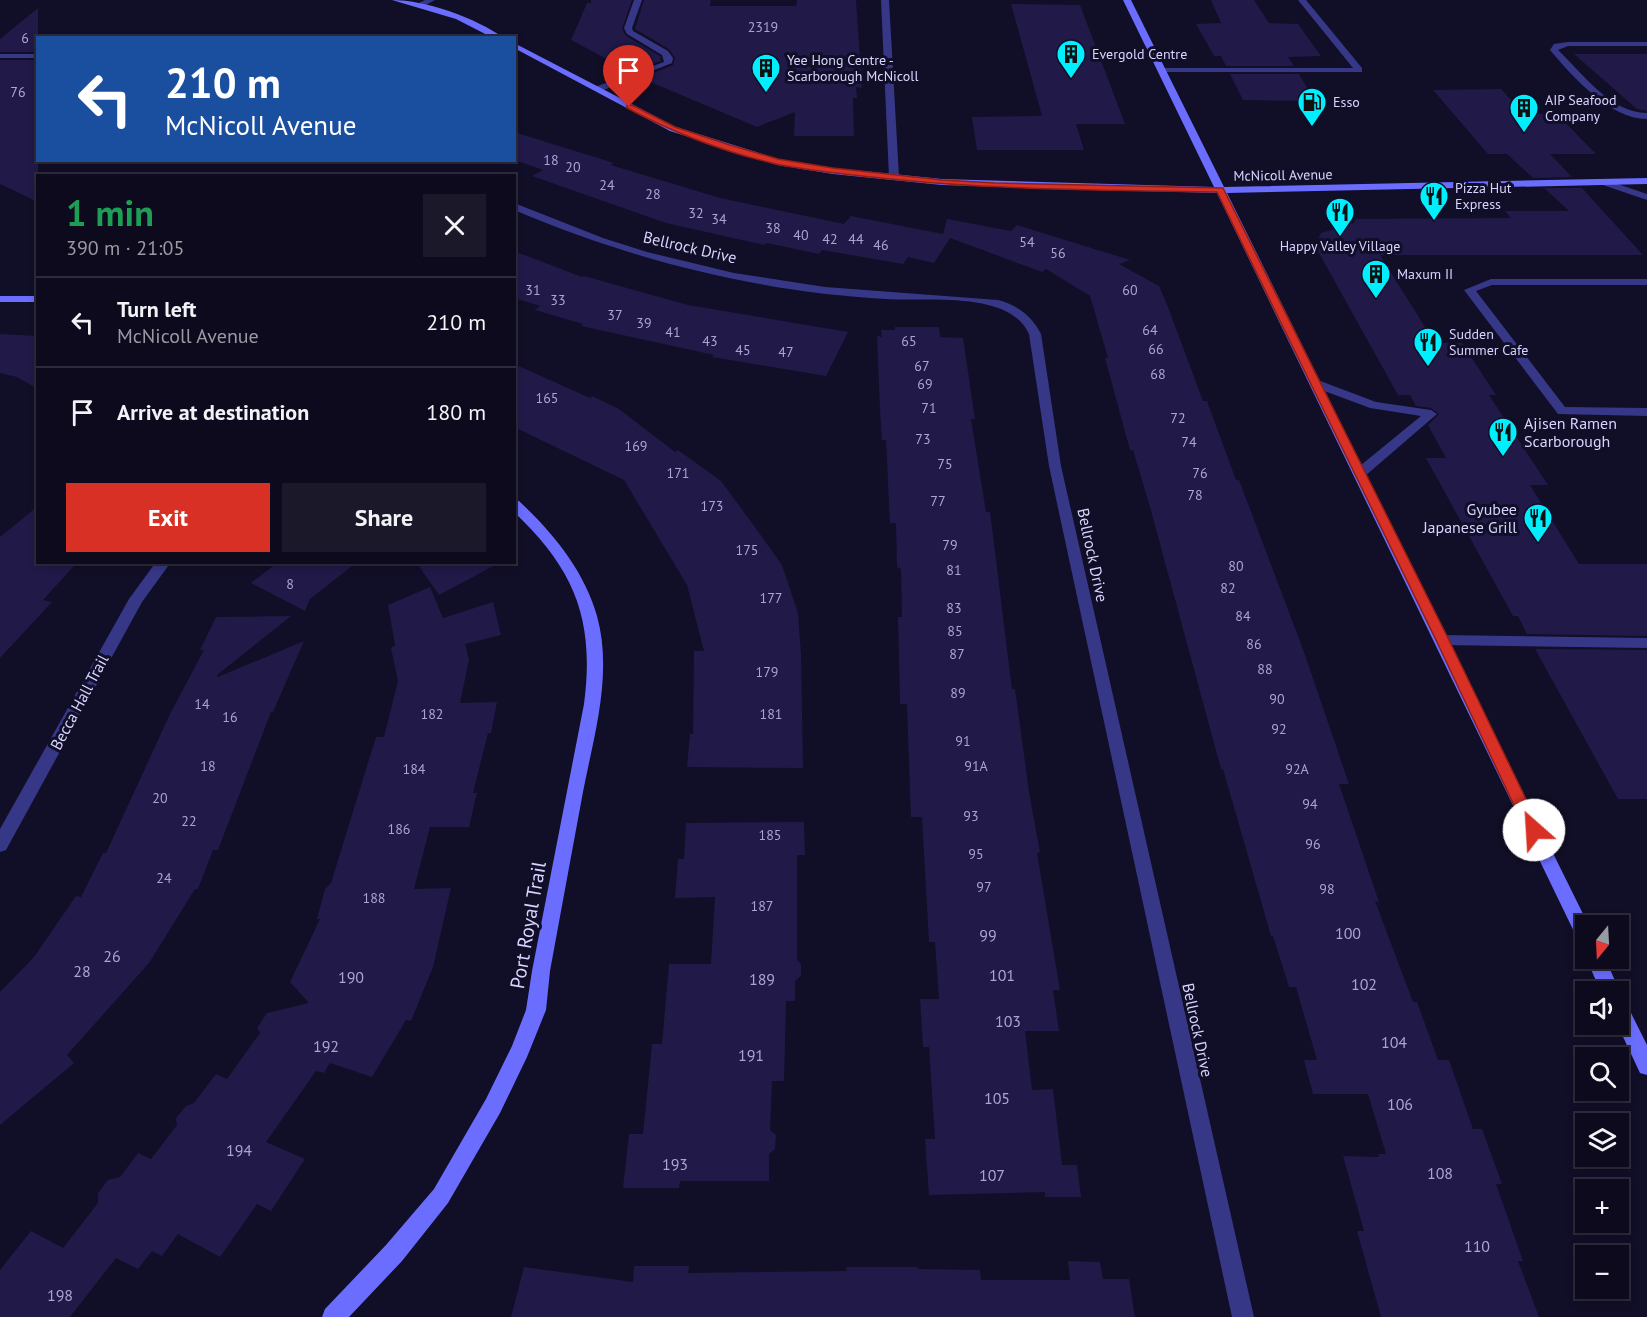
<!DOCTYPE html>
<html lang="en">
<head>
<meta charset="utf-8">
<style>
  :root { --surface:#0d0a1d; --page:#1b182a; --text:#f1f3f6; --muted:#9a9aa4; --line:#2d2b3b; --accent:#d93025 }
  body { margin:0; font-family:"PT Sans",sans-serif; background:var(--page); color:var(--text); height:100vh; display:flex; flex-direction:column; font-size:22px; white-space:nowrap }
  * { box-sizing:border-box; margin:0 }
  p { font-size:20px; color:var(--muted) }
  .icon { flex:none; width:33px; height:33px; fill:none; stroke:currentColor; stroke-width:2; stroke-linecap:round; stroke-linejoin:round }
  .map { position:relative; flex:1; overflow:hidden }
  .sheet { position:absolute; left:36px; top:174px; width:480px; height:390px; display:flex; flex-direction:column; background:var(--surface); border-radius:0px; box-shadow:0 3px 9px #0003,0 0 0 2px var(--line) }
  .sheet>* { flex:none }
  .banner { position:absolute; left:36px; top:36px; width:480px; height:126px; border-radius:0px; box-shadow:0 3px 9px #0003,0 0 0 2px var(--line); background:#1a4fa0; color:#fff; overflow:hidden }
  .needle { width:39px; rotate:198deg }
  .controls { position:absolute; left:1575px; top:915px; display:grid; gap:12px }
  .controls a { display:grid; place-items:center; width:54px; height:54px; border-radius:0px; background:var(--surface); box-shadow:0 3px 9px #0003,0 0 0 2px var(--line); font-size:30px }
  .pin { position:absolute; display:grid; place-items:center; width:51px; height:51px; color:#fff; margin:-62px -26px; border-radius:50% 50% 50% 0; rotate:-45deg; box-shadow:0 0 6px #0007 }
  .pin .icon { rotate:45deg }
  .me { position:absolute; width:66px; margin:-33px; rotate:334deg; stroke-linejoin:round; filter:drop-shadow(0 0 4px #0008) }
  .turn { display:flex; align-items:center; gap:21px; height:126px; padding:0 30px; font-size:27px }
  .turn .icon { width:78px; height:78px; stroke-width:2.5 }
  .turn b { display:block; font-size:42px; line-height:51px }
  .round { display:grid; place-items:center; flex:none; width:63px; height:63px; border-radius:0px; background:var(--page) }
  .summary { display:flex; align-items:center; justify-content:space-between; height:102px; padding:0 30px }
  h1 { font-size:36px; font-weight:600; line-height:45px; color:#1e9e55 }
  .cta { display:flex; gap:12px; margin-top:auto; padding:12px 30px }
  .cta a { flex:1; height:69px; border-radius:0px; background:var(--accent); color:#fff; font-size:24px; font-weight:600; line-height:69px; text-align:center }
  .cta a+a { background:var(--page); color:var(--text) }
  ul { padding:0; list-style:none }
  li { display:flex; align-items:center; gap:18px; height:90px; padding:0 30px; border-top:2px solid var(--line) }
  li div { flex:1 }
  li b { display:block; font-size:22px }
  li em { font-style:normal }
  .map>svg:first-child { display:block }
</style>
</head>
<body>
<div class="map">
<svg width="1647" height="1317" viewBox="0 0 1647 1317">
  <rect width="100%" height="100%" fill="#110e27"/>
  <path fill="#211948" d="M591,0H632L622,29L626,36L660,56L661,61L631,72L571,40L587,3H591Z
    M644,0H711L710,6H796L797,0H856L862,88L856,87L857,98H853L854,136H794L795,112L757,127L641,78L673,65L675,58L669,49L635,29Z
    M1211,0H1254L1269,23L1298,24L1321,56L1288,57L1294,66H1226L1221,56H1214L1196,24L1221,23Z
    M1011,4L1080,5L1125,124H1076L1084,150H977L972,117L1042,116Z
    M38,8V52H0V39Z
    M1574,54H1647V111L1637,109Z
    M0,60H38V202L0,184Z
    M1230,74H1299L1315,101L1243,100Z
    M1501,89L1524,114H1557L1596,154H1550L1572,177L1533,178L1507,154H1488L1433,90Z
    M514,132L614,163L611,165L720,198L844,224L851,216L943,234L947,219L1011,231L1017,225L1130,260L1119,264L1159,286L1168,307L1203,401H1207L1236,480H1239L1304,652L1349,784H1339L1379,902L1375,901L1413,1002H1417L1438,1060H1449L1473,1129H1482L1502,1184H1496L1523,1261H1518L1539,1317H1381L1357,1231H1364L1343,1156L1379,1157L1378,1154H1386L1368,1094H1313L1304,1060H1317L1296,987H1289L1273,936H1271L1223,769H1221L1150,507L1133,450H1130L1105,358H1108L1090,296L1046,269L1042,272L950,238L934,263L908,257L903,264L822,250L819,254L767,243L764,245L666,223L532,176L543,170L514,160Z
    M1544,188H1582L1643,255H1380L1435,343H1462L1496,395H1489L1548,485H1530L1579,564H1647V636L1527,634L1518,616H1513L1426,458H1446L1428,425L1439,414L1431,408L1416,406L1410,395H1398L1315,246L1321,233L1354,223L1355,219L1511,218L1505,211H1569Z
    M514,251L582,277L584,276L688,305L848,332L826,376L712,357L714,355L581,326L583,324L535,310L540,306L514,298Z
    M895,327H939L940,337L963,338L975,419H971L986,512H990L992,528L1012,689H1015L1029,792L1040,852L1037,853L1060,990H1053L1059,1031H1025L1032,1090L1053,1089L1062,1165H1077L1081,1197H1045V1192L929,1195L925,1139H935L929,1047H923L920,999H939L935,942H929L922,817H911L907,704H900L898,617H902L901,569L897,567L896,523H890L886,440H882L880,410L877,336L882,337L881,330H895Z
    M0,334L38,336V389L17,377L0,373Z
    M514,364L590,398L592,396L619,409L675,452L678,450L721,481L752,523L782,565L798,613L801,654L803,768L687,767L690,734H693L694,651H704L687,585L624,480L514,427Z
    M38,506V562L74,566L43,600L52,602L0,658V537Z
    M278,562H357L310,599L305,611L251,583Z
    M416,562H501L439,595Z
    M430,587L443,618L493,602L501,635L465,644L469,660L460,703L497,702L491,733H488L473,793H477L469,827H430L414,889L451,888L433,967L411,1021L406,1020L372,1077L330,1063L324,1073L316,1071L266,1142L305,1159L271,1211L257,1204L220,1257L178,1234L162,1256L152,1251L138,1269L116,1258L70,1317H0V1270L31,1231L63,1248L98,1203V1193L108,1180L120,1177L138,1153L151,1159L177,1125L176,1118L186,1106L194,1103L216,1074L227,1079L260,1033L257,1028L267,1013L309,1003L290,982L320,919H317L325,889L331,883L376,737H384L398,681L391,648L395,645L388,605Z
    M291,616L217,675L218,677L304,641L273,712H271L218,850H213L198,889H195L149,963L67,1055L74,1063L0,1125V992L34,957L76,896L81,897L103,853H106L170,714L204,650H200L216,617Z
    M1535,649L1647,650V799H1618Z
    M804,822L805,855H797V960L801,964V976L795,981V1001H786L784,1081H772L770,1130L776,1135L775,1149L769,1154V1181H680L679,1188H623L629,1134H643L652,1044H662L669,964H711L715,897L675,898L678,859H684L686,823Z
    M1068,1261L1100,1262L1103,1279H1129L1135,1317H511L524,1267L633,1282L634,1266H689L688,1273L847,1271L846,1267H917L918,1269L980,1270L981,1280H1070Z"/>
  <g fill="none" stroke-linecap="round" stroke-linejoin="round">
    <path fill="#373787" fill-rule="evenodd" d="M425,0H435L422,7L415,5Z
      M634,0H642L632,28L633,31L668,51L673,58L672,63L601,91H595V87L664,62L662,55L627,34L624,28Z
      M881,0H889L899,177L894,180L889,177Z
      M1298,0H1306L1362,68V72H1161L1157,70L1161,68H1353Z
      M1568,42H1647V46H1568L1558,50C1582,73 1611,113 1647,113V119C1610,119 1573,77 1550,50L1554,44Z
      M1603,179L1647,194V200L1600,184V180Z
      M1491,279H1647V285H1492L1476,291L1565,407L1647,408V416L1558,414L1464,290Z
      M1315,379L1376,402L1431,410L1437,414L1365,476H1355L1354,473L1355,470L1421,416L1370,408L1311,386V380Z
      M1442,635L1647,638V648L1442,645L1435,640Z"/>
    <path fill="#373787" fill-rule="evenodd" d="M0,54H38V58H0Z
      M514,203L603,238L647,252L734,273L825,287L998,300C1017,305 1032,316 1041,334L1061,466L1254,1317H1232L1049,466L1029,334C1009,290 927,302 886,299C758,292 632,260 514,210Z
      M156,562H171L142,602L6,850L0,852V829L129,599Z"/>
    <path fill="#6b6dff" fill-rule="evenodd" d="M392,0C426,0 476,18 504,38H493L456,19Z
      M1123,0H1131L1224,187L1647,178V184L1227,193L1589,926H1586V946L1580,944L1217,193L942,185L833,174L777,165L670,131L514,48V43L676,127L778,159L833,168L942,179L1214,187Z
      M0,296H38V302H0Z
      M514,500L519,501C553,533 584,570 597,616C613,674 594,735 583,792C572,851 561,911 550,971L546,1010L527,1057L500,1113L448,1203L402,1261L349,1317H322L325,1309L386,1245L434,1189L486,1099L512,1046L526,1010L532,971L584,704C595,620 575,570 514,512Z
      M1586,958H1605L1620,992L1618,996V992H1601Z
      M1618,998L1625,1001L1647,1045V1075L1640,1073L1617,1024Z"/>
  </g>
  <path fill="#d93025" stroke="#8d1f18" stroke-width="1.5" d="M627,105H632L675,127L730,145L778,159L833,168L942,180L995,183L1223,188L1449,640L1541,830L1539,835L1534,837L1528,835L1436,640L1217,192C1104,190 992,190 880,178C845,174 810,171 776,164C724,152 674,133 627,108Z"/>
  <defs>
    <g id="building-pin" transform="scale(1.5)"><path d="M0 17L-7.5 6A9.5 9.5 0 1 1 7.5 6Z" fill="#00efff" stroke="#110e27"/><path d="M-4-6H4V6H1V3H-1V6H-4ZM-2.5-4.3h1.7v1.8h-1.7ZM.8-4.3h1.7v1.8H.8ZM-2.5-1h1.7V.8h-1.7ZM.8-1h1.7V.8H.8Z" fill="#111"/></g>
    <g id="fuel-pin" transform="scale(1.5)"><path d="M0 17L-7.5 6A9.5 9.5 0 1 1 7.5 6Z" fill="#00efff" stroke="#110e27"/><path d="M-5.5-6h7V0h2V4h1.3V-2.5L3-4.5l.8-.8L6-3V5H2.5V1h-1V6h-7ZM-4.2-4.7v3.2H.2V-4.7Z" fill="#111"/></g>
    <g id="restaurant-pin" transform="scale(1.5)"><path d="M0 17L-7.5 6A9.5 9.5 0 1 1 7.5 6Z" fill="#00efff" stroke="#110e27"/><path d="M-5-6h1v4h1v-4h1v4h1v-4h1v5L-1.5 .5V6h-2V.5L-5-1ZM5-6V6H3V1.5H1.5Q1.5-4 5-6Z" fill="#111"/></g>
  </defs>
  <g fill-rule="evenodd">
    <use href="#building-pin" x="1071" y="54"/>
    <use href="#building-pin" x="766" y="68"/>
    <use href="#fuel-pin" x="1312" y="102"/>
    <use href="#building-pin" x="1524" y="108"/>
    <use href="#restaurant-pin" x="1434" y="196"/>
    <use href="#restaurant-pin" x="1340" y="212"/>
    <use href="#building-pin" x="1376" y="274"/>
    <use href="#restaurant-pin" x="1428" y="342"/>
    <use href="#restaurant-pin" x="1503" y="432"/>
    <use href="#restaurant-pin" x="1538" y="518"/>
  </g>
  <g text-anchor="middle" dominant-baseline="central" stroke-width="6" stroke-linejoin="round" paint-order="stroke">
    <g font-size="14" fill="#aaa5d1">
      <text x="763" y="27">2319</text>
      <text x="25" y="38">6</text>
      <text x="18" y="92">76</text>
      <text x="551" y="160">18</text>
      <text x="573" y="167">20</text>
      <text x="607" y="185">24</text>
      <text x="653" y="194">28</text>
      <text x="696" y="213">32</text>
      <text x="719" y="219">34</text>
      <text x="773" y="228">38</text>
      <text x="801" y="235">40</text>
      <text x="830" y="239">42</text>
      <text x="856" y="239">44</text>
      <text x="1027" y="242">54</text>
      <text x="881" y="245">46</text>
      <text x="1058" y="253">56</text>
      <text x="533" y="290">31</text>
      <text x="1130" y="290">60</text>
      <text x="558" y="300">33</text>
      <text x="615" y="315">37</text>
      <text x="644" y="323">39</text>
      <text x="1150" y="330">64</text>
      <text x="673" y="332">41</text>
      <text x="710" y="341">43</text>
      <text x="909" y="341">65</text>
      <text x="1156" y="349">66</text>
      <text x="743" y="350">45</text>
      <text x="786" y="352">47</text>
      <text x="922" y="366">67</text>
      <text x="1158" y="374">68</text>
      <text x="925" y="384">69</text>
      <text x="547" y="398">165</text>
      <text x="929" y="408">71</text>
      <text x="1178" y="418">72</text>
      <text x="923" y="439">73</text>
      <text x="1189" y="442">74</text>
      <text x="636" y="446">169</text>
      <text x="945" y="464">75</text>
      <text x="678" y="473">171</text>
      <text x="1200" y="473">76</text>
      <text x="1195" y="495">78</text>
      <text x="938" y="501">77</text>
      <text x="712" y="506">173</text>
      <text x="950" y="545">79</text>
      <text x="747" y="550">175</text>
      <text x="1236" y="566">80</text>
      <text x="954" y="570">81</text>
      <text x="290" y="584">8</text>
      <text x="1228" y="588">82</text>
      <text x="771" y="598">177</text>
      <text x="954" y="608">83</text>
      <text x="1243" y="616">84</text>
      <text x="955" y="631">85</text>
      <text x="1254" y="644">86</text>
      <text x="957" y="654">87</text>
      <text x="1265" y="669">88</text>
      <text x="767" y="672">179</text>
      <text x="958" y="693">89</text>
      <text x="1277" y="699">90</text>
      <text x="202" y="704">14</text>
      <text x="432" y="714">182</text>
      <text x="771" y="714">181</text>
      <text x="230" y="717">16</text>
      <text x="1279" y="729">92</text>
      <text x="963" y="741">91</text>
      <text x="208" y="766">18</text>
      <text x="976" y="766">91A</text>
      <text x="414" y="769">184</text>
      <text x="1297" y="769">92A</text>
      <text x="160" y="798">20</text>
      <text x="1310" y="804">94</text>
      <text x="971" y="816">93</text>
      <text x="189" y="821">22</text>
      <text x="399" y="829">186</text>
      <text x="770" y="835">185</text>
      <text x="1313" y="844">96</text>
      <text x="976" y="854">95</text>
      <text x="164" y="878">24</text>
      <text x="984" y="887">97</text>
      <text x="1327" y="889">98</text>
      <text x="374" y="898">188</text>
      <text x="762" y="906">187</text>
    </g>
    <g font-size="14" fill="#d7d4ff" stroke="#110e27" text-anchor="start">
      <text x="1092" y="54">Evergold Centre</text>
      <text x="787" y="60">Yee Hong Centre -<tspan x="787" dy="16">Scarborough McNicoll</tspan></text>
      <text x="1545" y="100">AIP Seafood<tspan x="1545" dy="16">Company</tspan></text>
      <text x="1333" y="102">Esso</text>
      <text x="1455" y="188">Pizza Hut<tspan x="1455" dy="16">Express</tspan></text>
      <text x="1340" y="246" text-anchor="middle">Happy Valley Village</text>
      <text x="1397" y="274">Maxum II</text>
      <text x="1449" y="334">Sudden<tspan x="1449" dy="16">Summer Cafe</tspan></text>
    </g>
    <g font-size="14" fill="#d7d4ff" stroke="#110e27">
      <text transform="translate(1283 175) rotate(-1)">McNicoll Avenue</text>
    </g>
    <g font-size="16" fill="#d7d4ff" stroke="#110e27">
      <text transform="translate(690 247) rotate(13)">Bellrock Drive</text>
      <text transform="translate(1093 555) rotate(78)">Bellrock Drive</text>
      <text transform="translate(79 702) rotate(-62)">Becca Hall Trail</text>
      <text transform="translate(1198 1030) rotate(78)">Bellrock Drive</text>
    </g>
    <g font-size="16" fill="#d7d4ff" stroke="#110e27" text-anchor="start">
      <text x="1524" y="423">Ajisen Ramen<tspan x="1524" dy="18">Scarborough</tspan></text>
      <text x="1517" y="509" text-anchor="end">Gyubee<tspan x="1517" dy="18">Japanese Grill</tspan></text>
    </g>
    <g font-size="16" fill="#aaa5d1">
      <text x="1348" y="933">100</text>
      <text x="988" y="935">99</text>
      <text x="112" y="956">26</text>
      <text x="82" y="971">28</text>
      <text x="1002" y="975">101</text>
      <text x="351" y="977">190</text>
      <text x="762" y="979">189</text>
      <text x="1364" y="984">102</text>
      <text x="1008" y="1021">103</text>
      <text x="1394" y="1042">104</text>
      <text x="326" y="1046">192</text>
      <text x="751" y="1055">191</text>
      <text x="997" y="1098">105</text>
      <text x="1400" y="1104">106</text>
      <text x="239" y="1150">194</text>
      <text x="675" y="1164">193</text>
      <text x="1440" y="1173">108</text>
      <text x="992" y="1175">107</text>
      <text x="1477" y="1246">110</text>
      <text x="60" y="1295">198</text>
    </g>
    <g font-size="20" fill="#d7d4ff" stroke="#110e27">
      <text transform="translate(528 925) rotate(-80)">Port Royal Trail</text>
    </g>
  </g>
</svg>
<div class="controls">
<a><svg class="needle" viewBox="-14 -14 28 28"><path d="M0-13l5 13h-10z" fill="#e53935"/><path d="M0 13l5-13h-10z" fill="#9a9aa4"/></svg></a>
<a><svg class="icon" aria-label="sound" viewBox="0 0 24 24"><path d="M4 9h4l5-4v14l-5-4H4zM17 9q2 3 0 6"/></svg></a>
<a><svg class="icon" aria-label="search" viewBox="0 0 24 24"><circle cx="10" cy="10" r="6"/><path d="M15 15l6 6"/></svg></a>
<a><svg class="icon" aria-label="layers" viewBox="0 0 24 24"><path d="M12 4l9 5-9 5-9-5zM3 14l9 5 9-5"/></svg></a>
<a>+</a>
<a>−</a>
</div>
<div class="pin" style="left:629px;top:107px;background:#d93025"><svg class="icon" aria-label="arrive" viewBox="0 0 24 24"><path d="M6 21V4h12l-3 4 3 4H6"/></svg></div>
<svg class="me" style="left:1534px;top:830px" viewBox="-20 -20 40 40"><circle r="19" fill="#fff"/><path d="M0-13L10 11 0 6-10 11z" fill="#d93025"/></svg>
<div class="banner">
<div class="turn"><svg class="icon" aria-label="left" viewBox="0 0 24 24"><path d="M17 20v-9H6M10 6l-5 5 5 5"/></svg><div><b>210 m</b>McNicoll Avenue</div></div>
</div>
<section class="sheet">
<div class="summary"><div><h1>1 min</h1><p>390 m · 21:05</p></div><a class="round"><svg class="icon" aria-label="close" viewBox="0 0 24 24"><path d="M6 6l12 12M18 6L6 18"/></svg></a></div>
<ul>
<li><svg class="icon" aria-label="left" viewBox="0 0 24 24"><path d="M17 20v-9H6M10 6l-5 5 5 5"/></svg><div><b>Turn left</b><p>McNicoll Avenue</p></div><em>210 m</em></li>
<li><svg class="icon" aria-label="arrive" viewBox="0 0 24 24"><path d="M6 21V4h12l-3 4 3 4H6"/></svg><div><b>Arrive at destination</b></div><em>180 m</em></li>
</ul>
<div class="cta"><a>Exit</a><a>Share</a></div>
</section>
</div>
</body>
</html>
